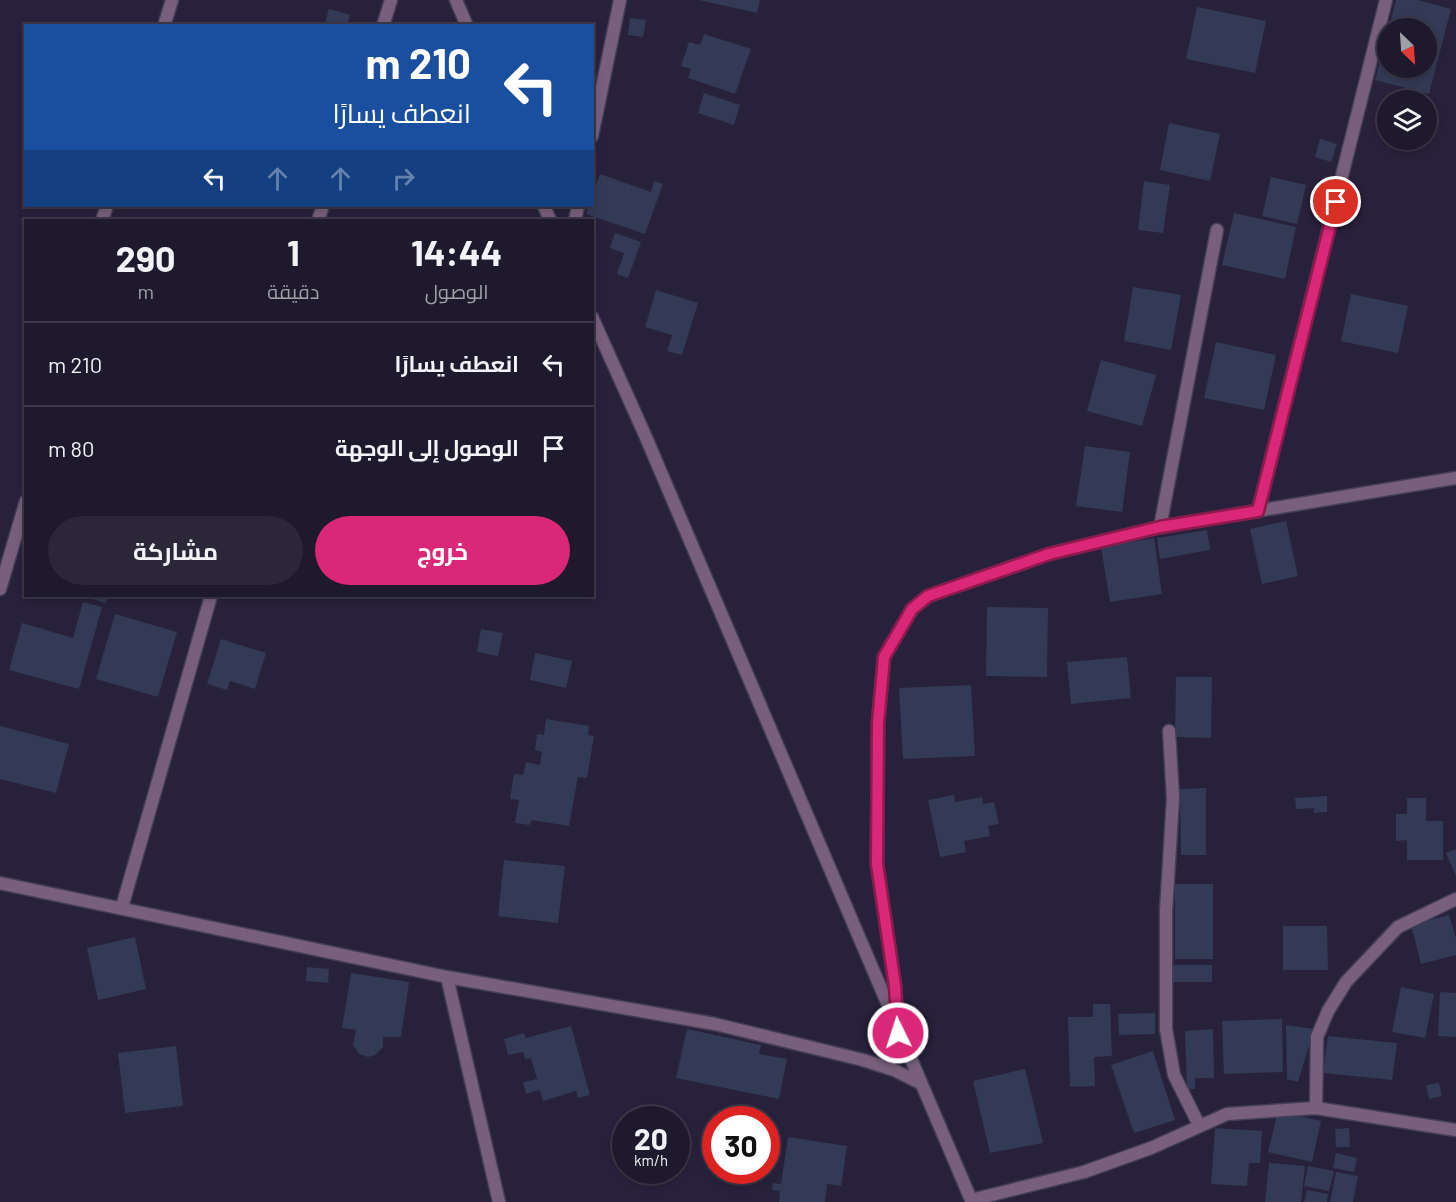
<!DOCTYPE html>
<html lang="ar">
<head>
<meta charset="utf-8">
<style>
  :root { --surface:#1e192c; --page:#2b2638; --text:#f1f3f6; --muted:#a1a0a9; --line:#3c3848; --accent:#db2777 }
  body { margin:0; font-family:Barlow,Cairo,sans-serif; background:var(--page); color:var(--text); direction:rtl; height:100vh; display:flex; flex-direction:column; font-size:22px; white-space:nowrap }
  * { box-sizing:border-box; margin:0 }
  p { font-size:20px; color:var(--muted) }
  .icon { flex:none; width:33px; height:33px; fill:none; stroke:currentColor; stroke-width:2; stroke-linecap:round; stroke-linejoin:round }
  .map { position:relative; flex:1; overflow:hidden; direction:ltr }
  .drawer { position:absolute; left:24px; top:219px; width:570px; height:378px; display:flex; flex-direction:column; background:var(--surface); border-radius:0px; box-shadow:0 3px 9px #0003,0 0 0 2px var(--line); direction:rtl }
  .drawer>* { flex:none }
  .top-card { position:absolute; left:24px; top:24px; width:570px; height:183px; border-radius:0px; box-shadow:0 3px 9px #0003,0 0 0 2px var(--line); direction:rtl; background:#1a4fa0; color:#fff; overflow:hidden }
  .needle { width:39px; rotate:155deg }
  .tools { position:absolute; left:1377px; top:18px; display:grid; gap:12px }
  .tools a { display:grid; place-items:center; width:60px; height:60px; border-radius:50%; background:var(--surface); box-shadow:0 3px 9px #0003,0 0 0 2px var(--line); font-size:30px }
  .speed { position:absolute; left:612px; top:1106px; display:flex; gap:12px; font-size:30px; font-weight:700; text-align:center }
  .speed>* { display:grid; place-content:center; width:78px; height:78px; border-radius:50%; background:var(--surface); box-shadow:0 3px 9px #0003,0 0 0 2px var(--line); line-height:1 }
  .speed small { font-size:15px; font-weight:400 }
  .speed .limit { border:9px solid #d22; background:#fff; color:#111 }
  .pin { position:absolute; display:grid; place-items:center; width:51px; height:51px; color:#fff; margin:-26px; border:3px solid #fff; border-radius:50%; box-shadow:0 2px 6px #0007 }
  .me { position:absolute; width:66px; margin:-33px; rotate:356deg; stroke-linejoin:round; filter:drop-shadow(0 0 4px #0008) }
  .turn { display:flex; align-items:center; gap:21px; height:126px; padding:0 24px; font-size:27px }
  .turn .icon { width:78px; height:78px; stroke-width:2.5 }
  .turn b { display:block; font-size:42px; line-height:51px }
  .lanes { display:flex; align-items:center; height:57px; padding:0 24px; background:#0003; justify-content:center; gap:30px; direction:ltr }
  .lanes .off { opacity:.35 }
  .eta { display:flex; justify-content:space-evenly; align-items:center; height:102px; text-align:center }
  .eta b { font-size:36px; font-weight:700; line-height:42px }
  .cta { display:flex; gap:12px; margin-top:auto; padding:12px 24px }
  .cta a { flex:1; height:69px; border-radius:36px; background:var(--accent); color:#fff; font-size:24px; font-weight:700; line-height:69px; text-align:center }
  .cta a+a { background:var(--page); color:var(--text) }
  ul { padding:0; list-style:none }
  li { display:flex; align-items:center; gap:18px; height:84px; padding:0 24px; border-top:2px solid var(--line) }
  li div { flex:1 }
  li b { display:block; font-size:22px }
  li em { font-style:normal }
  .map>svg:first-child { display:block }
</style>
</head>
<body>
<div class="map">
<svg width="1456" height="1202" viewBox="0 0 1456 1202">
  <rect width="100%" height="100%" fill="#28213b"/>
  <path fill="#323a55" d="M699,0H760L757,13Z
    M1396,0H1418L1451,9L1429,94L1375,80L1387,36L1388,68H1426V28H1389Z
    M1197,7L1266,21L1255,73L1186,59Z
    M329,9L350,15L347,26H324Z
    M630,18L646,20L643,37L628,35Z
    M704,34L751,49L735,94L688,78L691,69L681,66L689,42L700,45Z
    M704,93L740,105L734,125L698,113Z
    M1169,123L1220,134L1210,181L1160,170Z
    M1320,139L1337,144L1331,162L1315,157Z
    M600,174L651,192L654,181L663,184L645,234L586,214L589,206H592V195Z
    M1271,177L1306,185L1297,224L1262,216Z
    M1144,181L1170,185L1163,233L1138,230Z
    M1234,213L1296,227L1285,279L1222,265Z
    M615,233L641,242L628,278L617,274L624,253L610,248Z
    M1133,287L1181,295L1171,350L1124,341Z
    M656,290L698,303L682,355L667,351L672,335L645,327Z
    M1351,294L1408,306L1398,353L1341,341Z
    M1216,342L1276,355L1264,410L1204,398Z
    M1101,360L1156,375L1142,426L1087,411Z
    M1085,446L1130,452L1122,512L1076,506Z
    M1286,521L1298,576L1262,584L1250,529Z
    M1207,530L1210,550L1160,559L1157,538Z
    M1154,538L1162,594L1110,602L1101,547Z
    M84,596H108L105,603Z
    M83,602L102,607L79,689L9,670L22,623L73,638Z
    M987,607L1048,608L1047,677L986,676Z
    M115,614L177,632L158,697L96,679Z
    M481,629L503,633L498,656L477,652Z
    M221,639L266,653L255,689L230,681L227,690L207,684Z
    M535,653L572,661L566,688L530,680Z
    M1127,657L1131,698L1071,704L1067,662Z
    M1176,677H1212L1211,738L1175,737Z
    M971,685L975,756L903,759L899,688Z
    M546,719L589,726L588,735L594,736L587,778L578,777L569,826L531,820L530,825L515,823L519,800L510,799L514,774L523,775L526,762L540,765L542,752L535,750L537,734L544,735Z
    M0,726L69,744L56,793L0,779Z
    M1206,788V855H1181L1180,789Z
    M954,795L955,802L982,797L983,804L994,802L999,824L988,826L990,836L964,841L966,852L940,857L928,800Z
    M1327,796V812L1314,813V808L1296,809L1295,798Z
    M1407,798H1426V821H1443V860H1407V840L1396,841V814H1407Z
    M1456,849V876L1446,853Z
    M504,860L565,866L558,923L498,916Z
    M1175,884H1213V959H1175Z
    M1449,915L1456,938V955L1421,964L1411,925Z
    M1283,926H1327L1328,970H1283Z
    M135,937L146,989L98,1000L87,948Z
    M1173,965H1212V982H1173Z
    M307,967L329,969L328,983L306,981Z
    M351,973L409,982L401,1037H383V1047L375,1055L368,1057L359,1054L353,1045L356,1030L342,1028Z
    M1401,987L1434,994L1425,1038L1392,1032Z
    M1440,992L1456,993V1037L1438,1036Z
    M1093,1004H1110L1112,1056L1094,1057L1095,1086L1070,1087L1068,1017H1093Z
    M1155,1013V1034L1119,1035L1118,1014Z
    M1282,1019L1283,1072L1224,1074L1222,1021Z
    M1286,1025L1314,1029L1298,1082L1287,1079Z
    M571,1026L590,1095L578,1098L576,1091L543,1101L540,1090L526,1094L523,1082L537,1079L531,1058L525,1059L523,1052L508,1055L504,1039L524,1033L526,1038Z
    M687,1029L761,1045L759,1054L787,1059L779,1099L676,1078Z
    M1213,1029L1214,1078H1195V1089L1187,1090L1185,1031Z
    M1328,1036L1397,1043L1392,1080L1323,1073Z
    M176,1046L183,1106L125,1113L118,1053Z
    M1153,1051L1175,1120L1134,1133L1111,1065Z
    M1025,1069L1043,1143L990,1153L973,1081Z
    M1439,1083L1442,1096L1429,1099L1426,1085Z
    M1278,1111L1321,1121L1312,1162L1268,1152Z
    M1215,1128L1262,1131L1260,1163H1249L1247,1186L1211,1184Z
    M1349,1128L1350,1147H1336L1335,1129Z
    M788,1137L847,1146L841,1186L827,1184L825,1202H779L780,1191L772,1190L773,1183L781,1184Z
    M1336,1153L1357,1158L1354,1172L1333,1168Z
    M1269,1163L1305,1166L1301,1202H1265Z
    M1308,1166L1334,1171L1329,1191L1304,1186Z
    M1336,1172L1358,1176L1353,1202H1330Z
    M1307,1190L1328,1194L1327,1202H1304Z"/>
  <g fill="none" stroke-linecap="round" stroke-linejoin="round">
    <g stroke="#453e57" stroke-width="15">
      <path id="minor" d="M456,0L467,26
        M164,26L172,0
        M383,26L391,0
        M592,136L620,0
        M544,206L550,220
        M102,220L107,206
        M318,220L323,206
        M575,220L578,206
        M592,317L645,435L972,1202
        M1258,511L1386,0
        M1160,527L1217,230
        M0,589L26,501
        M1169,731L1173,798L1166,911V1029L1174,1075L1199,1125
        M0,883L447,977L715,1024L863,1060L894,1070L920,1083
        M122,907L211,596
        M447,977L499,1202
        M898,1033L895,986L877,864L878,723L884,657L912,609L928,596L1049,554L1160,527L1456,478
        M1316,1108L1317,1037L1328,1011L1346,982L1398,927L1456,899
        M971,1200L1084,1172L1151,1148L1227,1114L1316,1108L1456,1130"/>
    </g>
    <use href="#minor" stroke="#78607c" stroke-width="12"/>
  </g>
  <g fill="none" stroke-linecap="round" stroke-linejoin="round">
    <g stroke="#8e194d" stroke-width="15">
      <path id="route" d="M898,1033L895,986L877,864L878,723L884,657L912,609L928,596L1049,554L1160,527L1258,511L1336,202"/>
    </g>
    <use href="#route" stroke="#db2777" stroke-width="10"/>
  </g>
</svg>
<div class="tools">
<a><svg class="needle" viewBox="-14 -14 28 28"><path d="M0-13l5 13h-10z" fill="#e53935"/><path d="M0 13l5-13h-10z" fill="#a1a0a9"/></svg></a>
<a><svg class="icon" aria-label="layers" viewBox="0 0 24 24"><path d="M12 4l9 5-9 5-9-5zM3 14l9 5 9-5"/></svg></a>
</div>
<div class="speed"><div>20<small>km/h</small></div><div class="limit">30</div></div>
<div class="pin" style="left:1336px;top:202px;background:#d93025"><svg class="icon" aria-label="arrive" viewBox="0 0 24 24"><path d="M6 21V4h12l-3 4 3 4H6"/></svg></div>
<svg class="me" style="left:898px;top:1033px" viewBox="-20 -20 40 40"><circle r="17" fill="#db2777" stroke="#fff" stroke-width="3"/><path d="M0-11L8 9 0 5-8 9z" fill="#fff"/></svg>
<div class="top-card">
<div class="turn"><svg class="icon" aria-label="left" viewBox="0 0 24 24"><path d="M17 20v-9H6M10 6l-5 5 5 5"/></svg><div><b>210 m</b>انعطف يسارًا</div></div>
<div class="lanes"><svg class="icon" aria-label="left" viewBox="0 0 24 24"><path d="M17 20v-9H6M10 6l-5 5 5 5"/></svg><svg class="icon off" aria-label="ahead" viewBox="0 0 24 24"><path d="M12 20V5M6 11l6-6 6 6"/></svg><svg class="icon off" aria-label="ahead" viewBox="0 0 24 24"><path d="M12 20V5M6 11l6-6 6 6"/></svg><svg class="icon off" aria-label="right" viewBox="0 0 24 24"><path d="M7 20v-9h11M14 6l5 5-5 5"/></svg></div>
</div>
<section class="drawer">
<div class="eta">
<div><b>14:44</b><p>الوصول</p></div>
<div><b>1</b><p>دقيقة</p></div>
<div><b>290</b><p>m</p></div>
</div>
<ul>
<li><svg class="icon" aria-label="left" viewBox="0 0 24 24"><path d="M17 20v-9H6M10 6l-5 5 5 5"/></svg><div><b>انعطف يسارًا</b></div><em>210 m</em></li>
<li><svg class="icon" aria-label="arrive" viewBox="0 0 24 24"><path d="M6 21V4h12l-3 4 3 4H6"/></svg><div><b>الوصول إلى الوجهة</b></div><em>80 m</em></li>
</ul>
<div class="cta"><a>خروج</a><a>مشاركة</a></div>
</section>
</div>
</body>
</html>
